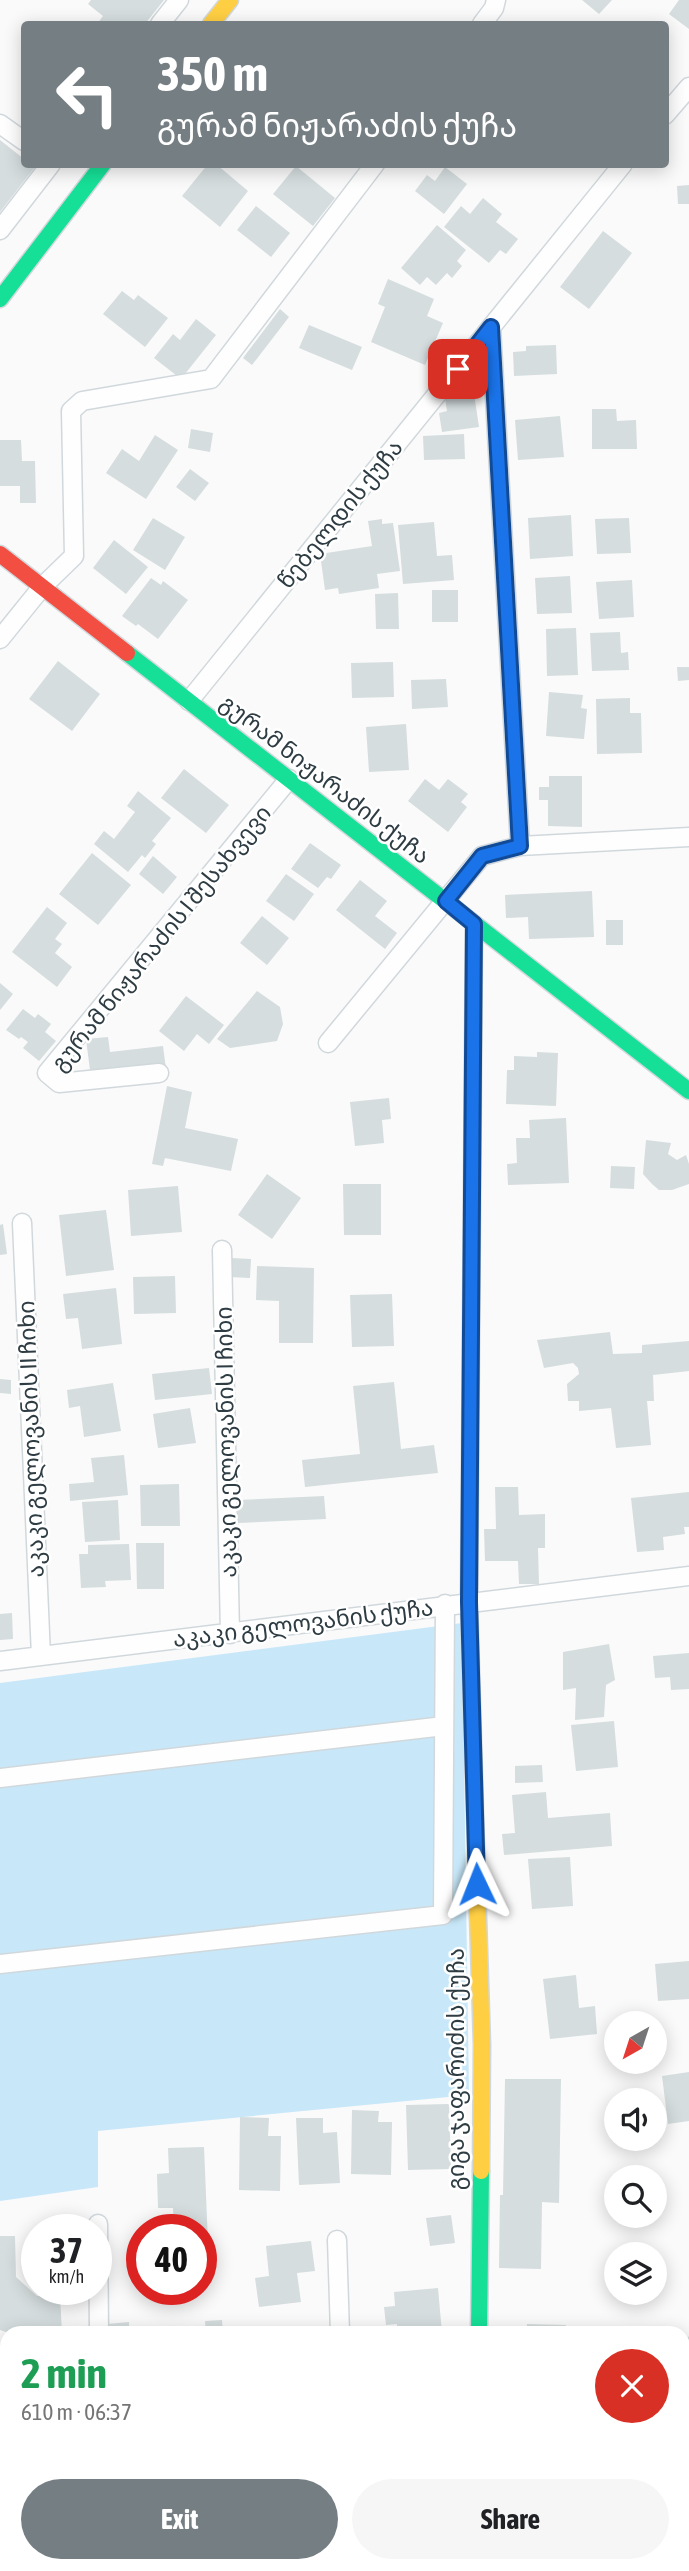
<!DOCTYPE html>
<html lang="en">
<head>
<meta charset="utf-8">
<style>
  :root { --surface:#fff; --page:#f6f6f6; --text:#202124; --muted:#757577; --accent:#757e83 }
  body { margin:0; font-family:"Asap Condensed","Noto Sans Georgian",sans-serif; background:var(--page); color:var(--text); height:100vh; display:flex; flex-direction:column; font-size:26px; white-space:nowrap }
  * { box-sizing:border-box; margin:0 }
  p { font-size:23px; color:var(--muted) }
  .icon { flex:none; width:38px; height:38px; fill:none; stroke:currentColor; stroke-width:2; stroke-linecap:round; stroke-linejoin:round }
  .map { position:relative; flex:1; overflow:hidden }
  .details { position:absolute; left:0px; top:2326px; width:690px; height:247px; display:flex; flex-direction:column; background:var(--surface); border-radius:21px 21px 0 0; box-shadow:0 4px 18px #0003 }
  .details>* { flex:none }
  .banner { position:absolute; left:21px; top:21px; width:648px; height:147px; border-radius:7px; box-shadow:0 4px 18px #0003; background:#757e83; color:#fff; overflow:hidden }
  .needle { width:46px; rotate:219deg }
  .fabs { position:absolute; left:604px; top:2011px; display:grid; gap:14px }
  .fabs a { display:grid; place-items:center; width:63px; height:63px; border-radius:50%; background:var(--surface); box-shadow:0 4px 18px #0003; font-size:35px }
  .speed { position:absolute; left:21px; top:2214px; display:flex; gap:14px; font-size:35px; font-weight:700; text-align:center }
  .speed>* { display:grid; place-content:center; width:91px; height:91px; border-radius:50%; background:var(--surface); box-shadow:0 4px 18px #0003; line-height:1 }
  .speed small { font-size:18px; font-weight:400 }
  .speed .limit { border:10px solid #d22; background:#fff; color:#111 }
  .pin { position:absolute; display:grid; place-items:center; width:60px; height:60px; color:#fff; margin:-30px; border-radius:14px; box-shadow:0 4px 10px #0006 }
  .me { position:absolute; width:77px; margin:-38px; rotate:358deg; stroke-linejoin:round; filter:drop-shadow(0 0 5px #0008) }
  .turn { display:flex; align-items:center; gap:24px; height:147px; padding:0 21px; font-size:32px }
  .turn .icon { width:91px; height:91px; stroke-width:2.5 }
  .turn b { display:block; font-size:49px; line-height:60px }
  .round { display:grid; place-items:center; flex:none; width:74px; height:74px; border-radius:37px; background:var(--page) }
  .head { display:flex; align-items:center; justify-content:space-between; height:119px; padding:0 21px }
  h1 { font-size:42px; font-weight:700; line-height:52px; color:#1e9e55 }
  .button { display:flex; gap:14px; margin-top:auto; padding:14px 21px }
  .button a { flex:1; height:80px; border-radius:42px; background:var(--accent); color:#fff; font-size:28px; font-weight:700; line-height:80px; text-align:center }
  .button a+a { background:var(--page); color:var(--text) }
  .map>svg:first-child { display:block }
</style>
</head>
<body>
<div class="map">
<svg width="689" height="2571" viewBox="0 0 689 2571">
  <rect width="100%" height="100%" fill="#fafafa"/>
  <path fill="#c8e8f9" d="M462,1623L469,2095L98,2131V2187L0,2201V1683Z"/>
  <path fill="#d5ddde" d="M91,0H164L145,24H97L103,16L88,4Z
    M582,0H612L599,14Z
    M679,0H689V29L669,14Z
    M0,140L24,159V164L35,167L0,212Z
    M208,164H216L248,191L220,227L182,196Z
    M296,166L335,198L313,226L273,194Z
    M445,167L467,184L444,214L415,191L427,175L435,181Z
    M689,185V204H678L677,186Z
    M483,198L502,214L496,222L518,239L506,254L500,250L489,263L444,227L461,206L470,214Z
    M256,206L290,233L271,257L237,230Z
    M437,225L466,250L457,261L462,266L452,278L447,273L436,285L427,277L420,285L401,268Z
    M603,231L632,253L589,309L560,287Z
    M388,279L434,299L427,316L443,323L425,365L371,342L385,307L378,304Z
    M122,291L134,300L138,295L168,318L145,347L103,314Z
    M280,309L289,317L252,365L243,358Z
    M196,319L216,335L181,379L154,358L173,334L180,340Z
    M309,325L362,347L352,370L299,348Z
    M556,345L557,374L514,376L513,352L526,351V346Z
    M474,394L479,427L442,432L439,413L447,411L445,398Z
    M592,409H616L617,421L636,420L637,449H592Z
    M560,416L564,457L518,460L515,420Z
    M191,429L213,433L210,452L188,448Z
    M464,434L465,459L424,460L423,436Z
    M155,435L178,450L146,499L106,473L122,449L139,461Z
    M0,440H21L22,461H35L36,503H20V486H0Z
    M190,469L209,483L195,501L176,487Z
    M571,515L573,556L530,559L528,518Z
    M153,518L185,537L165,570L133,550Z
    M629,518L631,553L597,554L595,519Z
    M382,519V524L393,523L400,571L377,574L379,588L339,594L338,588L325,590L320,554L372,546L368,521Z
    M434,522L437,556L452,555L454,580L403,584L398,525Z
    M114,540L148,567L126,594L93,568Z
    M570,576L572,613L537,614L535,578Z
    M151,578L161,585L163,581L188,600L158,639L138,624L136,626L122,616Z
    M632,580L634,617L599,619L596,582Z
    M432,590H458V622H432Z
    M398,593L399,629H376L375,594Z
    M576,628L578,675L547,676L546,629Z
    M620,632L621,653L628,652L629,670L592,671L590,633Z
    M58,661L100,694L72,731L29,699Z
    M393,662L394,697L352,698L351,663Z
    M677,667H689V680L678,681Z
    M446,679L448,707L412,709L411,680Z
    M549,692L583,695L581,708L587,709L584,739L546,736Z
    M630,698V713H641L642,753L597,754L596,699Z
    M406,724L409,770L369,772L366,727Z
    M184,769L229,805L206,833L161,798Z
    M549,776H582V827L548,826V800H539V787H549Z
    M425,779L439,790L448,779L468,794L461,802L467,807L448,832L408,801Z
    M138,791L171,818L152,841L156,844L145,858L142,855L128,872L94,844L104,831L114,839L135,812L127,806Z
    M310,843L341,865L331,879L327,877L318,888L291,869Z
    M92,853L131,885L98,925L59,894Z
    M153,856L177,877L163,894L139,874Z
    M286,874L314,894L294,921L266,901Z
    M360,880L387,901L375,916L397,933L385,949L336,910Z
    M592,891L594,937L529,939L528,917L506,918L505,895Z
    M47,907L67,923L55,939L62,944L55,953L72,967L57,987L12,952Z
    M262,916L289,938L267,965L240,943Z
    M606,920H623V945H606Z
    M0,983L13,994L0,1010Z
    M257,991L280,1007L283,1024L277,1041L230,1048L217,1039Z
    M186,996L224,1025L209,1044L197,1034L184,1051L159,1031Z
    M23,1009L35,1018L38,1014L51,1024L45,1032L56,1041L39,1061L23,1048L28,1042L21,1037L19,1039L6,1030Z
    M108,1037L110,1052L163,1046L166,1069L91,1078L86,1039Z
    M537,1052L558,1053L556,1106L506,1104L507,1070H514V1056L537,1057Z
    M167,1086L192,1092L185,1128L238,1139L231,1171L165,1158L163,1166L152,1164Z
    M389,1098L391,1119L382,1120L384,1143L355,1146L350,1102Z
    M566,1118L569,1183L508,1185L507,1164L517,1163L516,1138H530L529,1120Z
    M646,1140L671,1143L668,1154L677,1160L686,1155L689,1164V1184L672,1190H659L652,1184L643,1174Z
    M611,1166L635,1167L634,1189L610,1188Z
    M267,1174L301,1198L272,1239L238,1215Z
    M343,1184H381V1235H344Z
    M178,1186L182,1232L131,1236L128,1190Z
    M106,1210L114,1270L66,1276L59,1215Z
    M3,1224L7,1254L0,1255V1225Z
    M231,1258L251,1259L250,1278L230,1277Z
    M257,1266L314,1268L313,1343H279V1301L256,1300Z
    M175,1276L176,1313L134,1314L133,1277Z
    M116,1288L122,1344L82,1349L78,1318L66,1319L63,1294Z
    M392,1294L394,1346L352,1347L350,1295Z
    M610,1332L613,1354L642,1353V1345L689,1341V1371L653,1375L654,1401H647L651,1445L616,1448L611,1408L579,1411V1401H568L567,1384L579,1374L578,1368L573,1363L544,1368L537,1340Z
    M209,1368L212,1394L155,1400L152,1374Z
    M0,1379L11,1380V1394L0,1393Z
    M394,1382L401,1449L434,1445L438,1473L305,1487L302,1460L360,1454L353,1386Z
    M113,1383L121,1431L84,1437L80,1406L69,1408L67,1390Z
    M190,1408L196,1443L158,1448L153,1414Z
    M124,1455L128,1495L70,1501L69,1484L94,1482L91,1458Z
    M179,1484L180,1526H141L140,1485Z
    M495,1487H518L519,1515L545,1514V1548H538L539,1584H519L518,1561H485L484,1529H496Z
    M689,1492V1527H684L685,1534L663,1537L664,1550L637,1552L631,1498Z
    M324,1496L326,1519L238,1523L237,1500Z
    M118,1500L120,1540L85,1542L82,1502Z
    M136,1543H164V1589H137Z
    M129,1544L131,1580L105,1581L106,1587L81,1588L79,1554H88V1545Z
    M12,1613L13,1639L0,1640V1614Z
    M609,1644L615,1680L606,1685L604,1717L575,1720L576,1688L563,1690V1652Z
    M689,1653V1689L671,1690L670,1677L655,1678L653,1656Z
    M614,1721L618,1767L576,1771L571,1725Z
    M542,1765L543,1782L515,1783V1766Z
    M546,1792L548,1818L610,1813L612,1846L504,1855L502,1834L515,1833L512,1795Z
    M570,1857L573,1906L532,1909L528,1859Z
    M689,1961V1999L658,2001L655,1964Z
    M576,1975L579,2008L595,2006L597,2034L550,2039L543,1979Z
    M689,2072V2121L668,2124L662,2076Z
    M505,2079H561L559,2203L542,2202L541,2269L499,2268L500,2195H503Z
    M449,2104L451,2169L408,2170L406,2105Z
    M352,2110L379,2111L378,2122H392L391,2175L351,2174Z
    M240,2117L269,2118L268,2136H281L280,2191L239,2190Z
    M296,2118H323V2133L337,2132L340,2183L299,2185Z
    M204,2147L208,2243H201V2230H174L173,2208H158L157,2174L169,2173L168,2148Z
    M451,2215L455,2243L430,2246L426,2218Z
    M0,2236H15L16,2277L37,2296H60L62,2333H9L0,2330Z
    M311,2241L315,2271L297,2273L301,2302L259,2307L255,2278L269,2276L266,2246Z
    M438,2288L442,2333H397V2324L386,2325L384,2307L395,2306L394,2292Z
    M222,2320L223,2333H206L205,2321Z
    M129,2322V2333H108L107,2324Z
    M527,2324L566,2325V2333H527Z
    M689,2336V2414L682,2409V2345Z
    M7,2507V2564H5L0,2508Z
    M524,2566H611L607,2571H534Z"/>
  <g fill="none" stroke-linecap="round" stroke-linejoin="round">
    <g stroke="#d1d8dc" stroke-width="21">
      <path id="street" d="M160,24L179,0
        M482,24L494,8L496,0
        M665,115L689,87
        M0,124L24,141
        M0,230L51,164
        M491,327L520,846
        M0,639L42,587L74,556L71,411L82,401L211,379L375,164
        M189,701L623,164
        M328,1043L482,856L520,846L689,837
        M159,1073L59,1083L47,1073L289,779
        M22,1223L41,1656
        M222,1250L230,1634
        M0,1661L689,1576
        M0,1778L444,1726
        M0,1964L443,1915L445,1604
        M98,2224L99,2333
        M337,2240L340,2333
        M102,2566V2571
        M493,2566L496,2571
        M154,2571L189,2566
        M271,2571L276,2566"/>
    </g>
    <g stroke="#d1d8dc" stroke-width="19">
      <path id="fast" d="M0,299L103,164
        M127,653L689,1091
        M474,924L469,1602L477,1885
        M479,2333L481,2171"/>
    </g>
    <g stroke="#d1d8dc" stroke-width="19">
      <path id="slow" d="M211,24L230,0
        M477,1885L482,2045L481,2171"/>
    </g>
    <g stroke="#d1d8dc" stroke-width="19">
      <path id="jam" d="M0,554L127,653"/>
    </g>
    <use href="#street" stroke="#fefefe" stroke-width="18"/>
    <use href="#fast" stroke="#16e098" stroke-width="16"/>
    <use href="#slow" stroke="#ffcf43" stroke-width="16"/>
    <use href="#jam" stroke="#f24e42" stroke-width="16"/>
  </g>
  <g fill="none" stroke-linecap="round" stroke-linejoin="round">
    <g stroke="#114b97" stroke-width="18">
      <path id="route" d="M458,369L491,327L520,846L482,856L446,901L474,924L469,1602L477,1884"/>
    </g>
    <use href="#route" stroke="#1a73e8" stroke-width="12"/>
  </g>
  <g text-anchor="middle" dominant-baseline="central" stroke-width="5" stroke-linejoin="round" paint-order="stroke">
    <g font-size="23" fill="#2e3c43" stroke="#fff">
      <text transform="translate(340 514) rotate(-51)">წებელდის ქუჩა</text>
      <text transform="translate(325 779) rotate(38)">გურამ ნიჟარაძის ქუჩა</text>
      <text transform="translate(161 938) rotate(-51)">გურამ ნიჟარაძის I შესახვევი</text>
      <text transform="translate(31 1439) rotate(-92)">აკაკი გელოვანის II ჩიხი</text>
      <text transform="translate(226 1442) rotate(-91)">აკაკი გელოვანის I ჩიხი</text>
      <text transform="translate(303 1623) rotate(-7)">აკაკი გელოვანის ქუჩა</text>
      <text transform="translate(456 2069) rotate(-90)">გიგა ჯაფარიძის ქუჩა</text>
    </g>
  </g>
</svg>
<div class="fabs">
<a><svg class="needle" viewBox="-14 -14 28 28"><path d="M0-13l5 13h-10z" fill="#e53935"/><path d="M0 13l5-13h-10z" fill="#757577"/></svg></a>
<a><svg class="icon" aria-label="sound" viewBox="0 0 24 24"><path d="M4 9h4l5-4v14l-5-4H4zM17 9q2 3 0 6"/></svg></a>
<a><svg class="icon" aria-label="search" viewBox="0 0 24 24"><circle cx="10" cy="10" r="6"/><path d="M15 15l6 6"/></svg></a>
<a><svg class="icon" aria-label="layers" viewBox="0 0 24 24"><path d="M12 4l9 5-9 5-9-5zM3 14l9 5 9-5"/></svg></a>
</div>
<div class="speed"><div>37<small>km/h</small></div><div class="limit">40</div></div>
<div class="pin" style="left:458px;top:369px;background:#d93025"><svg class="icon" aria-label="arrive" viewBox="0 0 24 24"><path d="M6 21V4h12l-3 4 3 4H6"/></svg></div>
<svg class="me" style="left:477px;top:1884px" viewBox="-20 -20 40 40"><path d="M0-17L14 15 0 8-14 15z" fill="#1a73e8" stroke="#fff" stroke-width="4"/></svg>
<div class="banner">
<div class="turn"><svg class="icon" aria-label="left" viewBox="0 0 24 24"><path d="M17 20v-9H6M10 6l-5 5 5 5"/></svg><div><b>350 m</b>გურამ ნიჟარაძის ქუჩა</div></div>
</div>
<section class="details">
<div class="head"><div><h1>2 min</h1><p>610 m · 06:37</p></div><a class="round" style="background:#d93025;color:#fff"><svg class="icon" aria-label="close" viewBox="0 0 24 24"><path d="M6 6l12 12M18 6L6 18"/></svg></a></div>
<div class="button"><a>Exit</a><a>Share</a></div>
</section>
</div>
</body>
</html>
